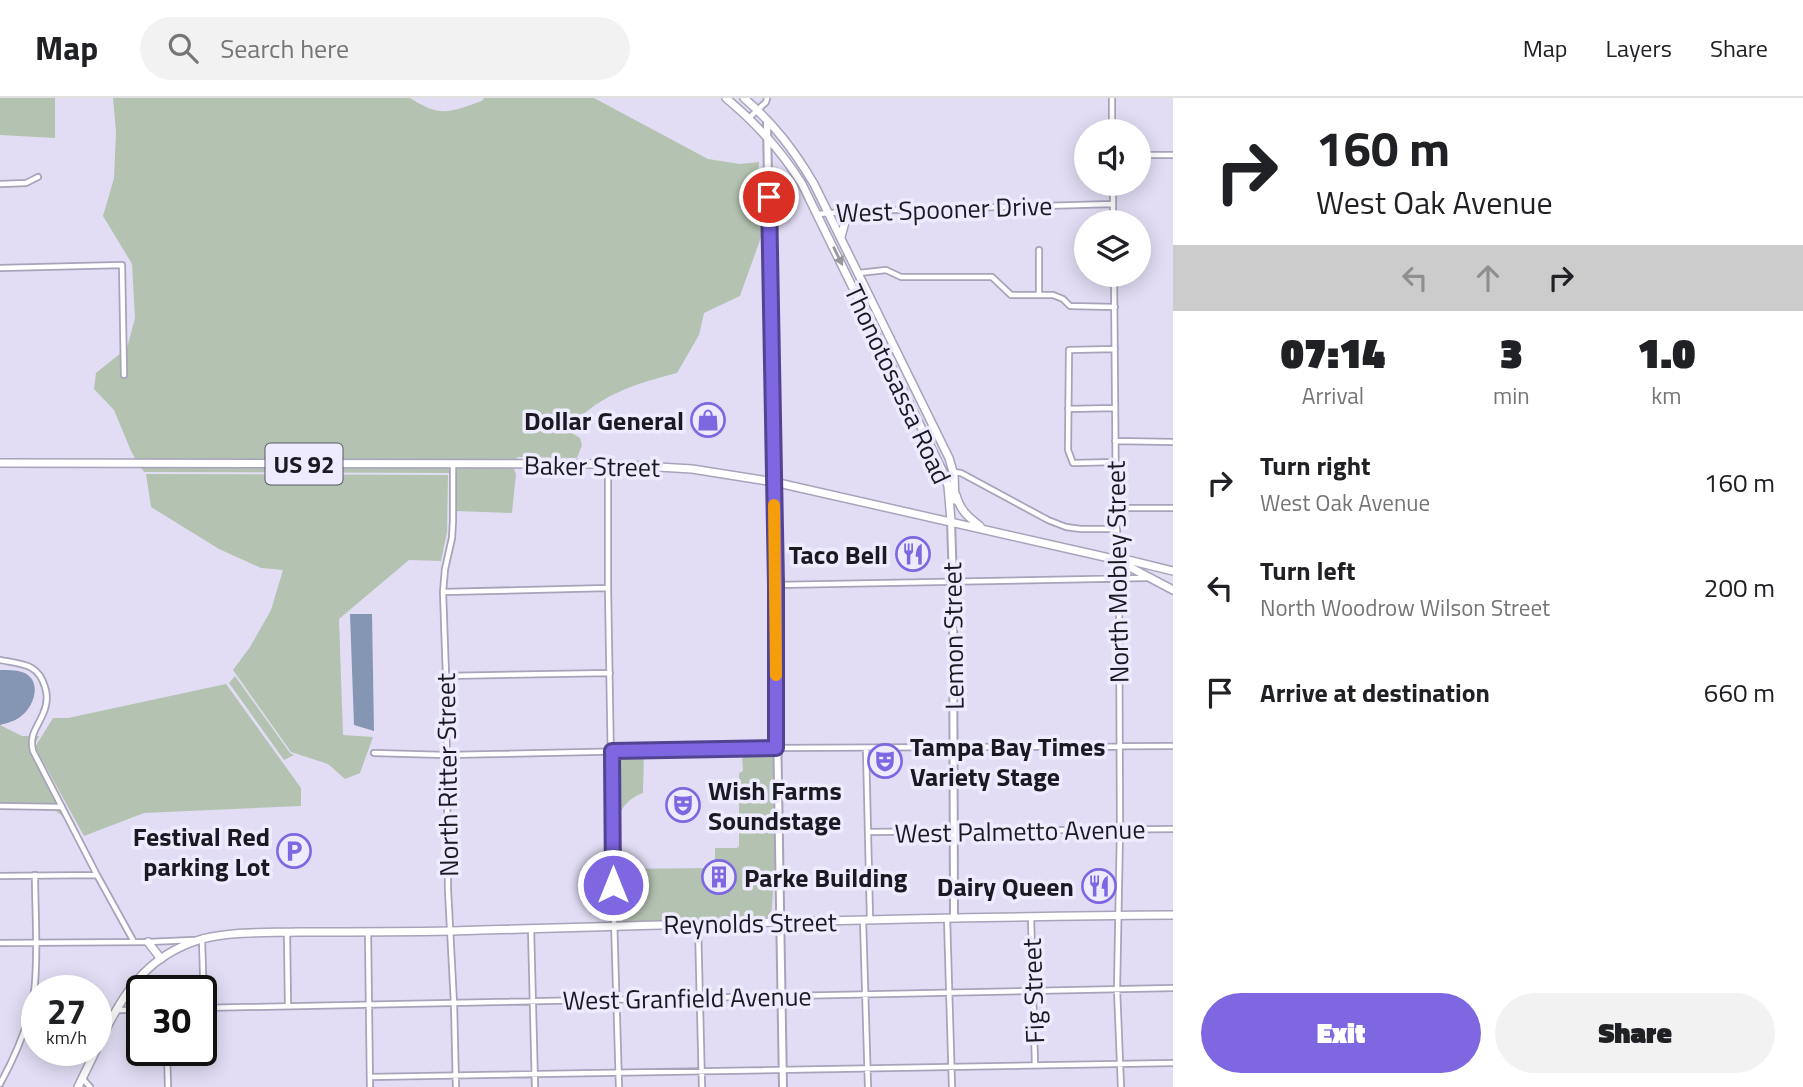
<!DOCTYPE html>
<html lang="en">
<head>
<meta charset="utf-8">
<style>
  :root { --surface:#fff; --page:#f2f2f2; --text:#202124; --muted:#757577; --line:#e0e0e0; --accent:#7f67e2 }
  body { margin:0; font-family:"Titillium Web",sans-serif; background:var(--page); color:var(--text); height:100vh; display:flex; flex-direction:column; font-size:26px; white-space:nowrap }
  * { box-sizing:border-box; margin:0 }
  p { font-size:23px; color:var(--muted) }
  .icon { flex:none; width:38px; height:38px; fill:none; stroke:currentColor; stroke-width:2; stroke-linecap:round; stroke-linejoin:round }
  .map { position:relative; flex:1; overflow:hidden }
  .drawer { display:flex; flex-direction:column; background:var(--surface); width:630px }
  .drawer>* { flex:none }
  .top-card { background:#fff; color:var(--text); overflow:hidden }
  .controls { position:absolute; left:1074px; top:21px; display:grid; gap:14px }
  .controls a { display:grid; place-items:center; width:77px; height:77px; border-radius:50%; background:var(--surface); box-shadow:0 4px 18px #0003; font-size:35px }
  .speed { position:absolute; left:21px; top:877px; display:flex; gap:14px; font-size:35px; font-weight:700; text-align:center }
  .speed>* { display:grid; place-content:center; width:91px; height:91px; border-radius:50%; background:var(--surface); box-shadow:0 4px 18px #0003; line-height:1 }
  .speed small { font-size:18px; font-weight:400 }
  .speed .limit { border:4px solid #111; border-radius:10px; background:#fff; color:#111 }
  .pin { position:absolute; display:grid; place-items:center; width:60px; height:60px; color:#fff; margin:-30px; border:4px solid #fff; border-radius:50%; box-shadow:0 2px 7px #0007 }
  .me { position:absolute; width:77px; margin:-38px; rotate:0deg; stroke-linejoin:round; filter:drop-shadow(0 0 5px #0008) }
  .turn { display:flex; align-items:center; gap:24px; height:147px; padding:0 28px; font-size:32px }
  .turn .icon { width:91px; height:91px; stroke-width:2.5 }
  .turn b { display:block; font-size:49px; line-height:60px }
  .lanes { display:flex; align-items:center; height:66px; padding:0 28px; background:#0003; justify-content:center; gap:35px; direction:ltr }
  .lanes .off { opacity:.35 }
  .eta { display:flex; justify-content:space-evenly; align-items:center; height:119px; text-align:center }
  .eta b { font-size:42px; font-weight:800; line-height:49px }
  .cta { display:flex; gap:14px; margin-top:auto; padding:14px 28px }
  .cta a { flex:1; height:80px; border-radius:42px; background:var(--accent); color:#fff; font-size:28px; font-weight:800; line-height:80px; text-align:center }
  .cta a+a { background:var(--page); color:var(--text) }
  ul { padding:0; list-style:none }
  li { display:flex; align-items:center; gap:21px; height:105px; padding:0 28px }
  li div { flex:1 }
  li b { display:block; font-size:26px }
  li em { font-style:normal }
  header { display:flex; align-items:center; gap:42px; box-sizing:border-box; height:98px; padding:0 35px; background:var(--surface); border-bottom:2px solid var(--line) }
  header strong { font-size:33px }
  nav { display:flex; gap:38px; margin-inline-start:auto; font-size:24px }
  .search { width:490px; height:63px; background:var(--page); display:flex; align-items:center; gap:18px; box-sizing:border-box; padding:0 24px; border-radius:38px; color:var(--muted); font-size:26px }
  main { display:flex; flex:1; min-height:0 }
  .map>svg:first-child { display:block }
</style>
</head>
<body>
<header>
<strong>Map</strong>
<div class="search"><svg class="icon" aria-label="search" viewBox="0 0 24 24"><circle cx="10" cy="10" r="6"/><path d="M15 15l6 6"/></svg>Search here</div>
<nav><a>Map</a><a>Layers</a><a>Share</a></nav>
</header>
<main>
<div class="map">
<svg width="1173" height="989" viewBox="0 0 1173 989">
  <rect width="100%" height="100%" fill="#e2ddf5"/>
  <path fill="#b4c3b1" d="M0,0H55V40L0,37Z
    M113,0H410C441,20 450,14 482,3L484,0H594L708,61L740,66L759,64L756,103L765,128L740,198L704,215L699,237L677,275C634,286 595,298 566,334L572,335L580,340L582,347L577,360L518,359L514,363L136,362L131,353L114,312L94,291L96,275L127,250L135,220L132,166L103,118L114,80L116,34Z
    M140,368L450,369V375L144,374Z
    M456,369H513L516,376L512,415L456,413Z
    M146,376L448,377L447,434L441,463L409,462L339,521L343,637L373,639L360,675L345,681L328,666L291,654L233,572L250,549L271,512L283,472L261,470L219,451L151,409Z
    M235,578L290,655L294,657L284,662L229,585Z
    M226,586L301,690V708L144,715L84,738L35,649L53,620H68Z
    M0,627L22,638H39L33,650L76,728L53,711L0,709Z
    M773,655L776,753L771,821L623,824L618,771L715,770V750H737L739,748V675L743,673L742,656Z
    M644,656L643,695C633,698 620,709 619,720L617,721L616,657Z"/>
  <path fill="#8596b2" d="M350,516H372L374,633L354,627Z
    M0,572C7,572 15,572 22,574C43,581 35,609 20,619C15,623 7,625 0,627Z"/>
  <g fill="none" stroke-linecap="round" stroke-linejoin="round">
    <g stroke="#a8a3ba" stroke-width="8">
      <path id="minor" d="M1112,0V33
        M749,20L766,4L767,0
        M1139,57H1173
        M0,86L26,85L38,79
        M1113,86V124
        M818,116L856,113L1113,106
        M1039,152V197
        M0,170L122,167L124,277
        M859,175L886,172L901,179H992L1011,197H1053L1063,201L1070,208L1115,209
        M1114,177L1116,410L1119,481L1120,732L1117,891L1121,989
        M1115,251L1069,252L1068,352L1073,365L1116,364
        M1068,311L1115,310
        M1115,343L1173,344
        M453,366V423L452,440L445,471L443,494L446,578L448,792L454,906L456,989
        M608,366V490L613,787L619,989
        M954,374L961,375L1048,422L1066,429L1081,431H1117
        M1116,410H1173
        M776,487L1146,480
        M443,494L608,490
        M0,562C21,566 38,565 45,589C48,598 47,607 43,616C37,630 29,637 33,653L97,777L134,844
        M446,578L610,575
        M866,650L870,821
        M374,655L446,657L776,650L1173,648
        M0,708L62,709
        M868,734L1173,731
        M0,778L97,777
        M1031,819L1035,967
        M947,820L952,989
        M863,822L868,989
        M698,827L702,989
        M531,830L535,989
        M368,834L370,989
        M287,835L288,908
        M202,841L204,910
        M0,845L148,844L193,842
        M201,910L1173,890
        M116,912H142
        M167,952L168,989
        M370,979L1173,965
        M83,981L90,989
        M0,986C17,955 32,921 35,885C38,849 35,813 35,777"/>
    </g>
    <g stroke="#a8a3ba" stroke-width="10">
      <path id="tertiary" d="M767,22L783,989
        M951,423L953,483L954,820"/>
    </g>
    <g stroke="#a8a3ba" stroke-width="10">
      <path id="secondary" d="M726,0C756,25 781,52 802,86L943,374L948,388L951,423
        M744,0C774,26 794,52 814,86L949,360L954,377L955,402
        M841,139L845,124L856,113
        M148,844L161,861
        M96,951C121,900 143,858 202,841C233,833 267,835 299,834C350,834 401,834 452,833C692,826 933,819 1173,817
        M78,989L96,952"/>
    </g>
    <g stroke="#a8a3ba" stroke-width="10">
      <path id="primary" d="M0,365L608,366L692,371L774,384L1118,462L1124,461L1173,473
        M956,397C960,412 968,419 980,428
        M1118,462L1122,465L1173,492"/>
    </g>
    <use href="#minor" stroke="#fff" stroke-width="4.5"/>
    <use href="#tertiary" stroke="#fff" stroke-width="6"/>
    <use href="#secondary" stroke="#fff" stroke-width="7"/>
    <use href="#primary" stroke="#fff" stroke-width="7"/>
  </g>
  <defs><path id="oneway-solid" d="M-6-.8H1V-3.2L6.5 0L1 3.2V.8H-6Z" transform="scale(1.75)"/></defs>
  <use fill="#98989c" href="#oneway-solid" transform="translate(838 158) rotate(64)"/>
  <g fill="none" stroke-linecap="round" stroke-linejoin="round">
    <g stroke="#534393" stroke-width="18">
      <path id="route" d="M613,787L612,653L776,650V487L769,99"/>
    </g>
    <use href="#route" stroke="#7f67e2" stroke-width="12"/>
    <path stroke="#f59e0b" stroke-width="12" d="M774,407L776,577"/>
  </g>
  <defs>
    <g id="shop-ring" transform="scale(1.75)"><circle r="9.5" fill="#efebfe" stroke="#7f67e2" stroke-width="1.5"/><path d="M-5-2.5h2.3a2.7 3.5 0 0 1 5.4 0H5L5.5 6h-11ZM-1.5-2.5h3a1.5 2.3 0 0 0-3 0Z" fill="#7f67e2"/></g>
    <g id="restaurant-ring" transform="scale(1.75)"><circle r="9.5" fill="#efebfe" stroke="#7f67e2" stroke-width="1.5"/><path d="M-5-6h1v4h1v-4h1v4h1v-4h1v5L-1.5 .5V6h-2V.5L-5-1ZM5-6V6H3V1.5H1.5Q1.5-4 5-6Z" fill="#7f67e2"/></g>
    <g id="theatre-ring" transform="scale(1.75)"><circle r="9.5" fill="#efebfe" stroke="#7f67e2" stroke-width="1.5"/><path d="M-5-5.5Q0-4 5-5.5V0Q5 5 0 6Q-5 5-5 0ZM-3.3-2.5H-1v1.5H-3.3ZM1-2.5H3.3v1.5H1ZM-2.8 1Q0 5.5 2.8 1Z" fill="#7f67e2"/></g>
    <g id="parking-ring" transform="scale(1.75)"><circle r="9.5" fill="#efebfe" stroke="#7f67e2" stroke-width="1.5"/><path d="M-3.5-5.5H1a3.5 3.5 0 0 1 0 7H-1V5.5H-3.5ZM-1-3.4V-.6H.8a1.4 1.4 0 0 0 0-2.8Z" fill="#7f67e2"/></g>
    <g id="building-ring" transform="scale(1.75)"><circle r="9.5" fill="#efebfe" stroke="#7f67e2" stroke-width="1.5"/><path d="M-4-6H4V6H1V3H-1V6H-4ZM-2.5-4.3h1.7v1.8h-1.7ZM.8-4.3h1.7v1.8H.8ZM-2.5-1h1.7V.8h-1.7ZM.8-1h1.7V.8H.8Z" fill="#7f67e2"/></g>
  </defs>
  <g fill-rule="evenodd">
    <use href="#shop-ring" x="708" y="322"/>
    <use href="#restaurant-ring" x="913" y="456"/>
    <use href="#theatre-ring" x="885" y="663"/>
    <use href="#theatre-ring" x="683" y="707"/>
    <use href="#parking-ring" x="294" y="753"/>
    <use href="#building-ring" x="719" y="779"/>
    <use href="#restaurant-ring" x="1099" y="788"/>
  </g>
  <g text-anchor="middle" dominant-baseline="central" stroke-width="7" stroke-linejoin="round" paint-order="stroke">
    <rect fill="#efebfe" stroke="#5b5864" stroke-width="2" x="265.5" y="345.5" width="77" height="41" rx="5"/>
    <g font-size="24" font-weight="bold" fill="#1b1922">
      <text x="304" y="366">US 92</text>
    </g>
    <g font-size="26" fill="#1b1922" stroke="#efebfe">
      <text transform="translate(944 111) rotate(-2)">West Spooner Drive</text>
      <text transform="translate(898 286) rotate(65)">Thonotosassa Road</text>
      <text transform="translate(592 368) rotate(1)">Baker Street</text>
      <text transform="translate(1117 474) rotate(-91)">North Mobley Street</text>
      <text transform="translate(953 538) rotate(-91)">Lemon Street</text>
      <text transform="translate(447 677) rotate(-91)">North Ritter Street</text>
      <text transform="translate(1020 733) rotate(-1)">West Palmetto Avenue</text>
      <text transform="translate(750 825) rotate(-1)">Reynolds Street</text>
      <text transform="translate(1033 893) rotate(-92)">Fig Street</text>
      <text transform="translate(687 900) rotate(-1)">West Granfield Avenue</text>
    </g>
    <g font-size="26" font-weight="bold" fill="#1b1922" stroke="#efebfe" text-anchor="end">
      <text x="684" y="322">Dollar General</text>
      <text x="888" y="456">Taco Bell</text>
      <text x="910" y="648" text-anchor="start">Tampa Bay Times<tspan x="910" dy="30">Variety Stage</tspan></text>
      <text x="708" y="692" text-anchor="start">Wish Farms<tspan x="708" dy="30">Soundstage</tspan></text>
      <text x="270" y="738">Festival Red<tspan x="270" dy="30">parking Lot</tspan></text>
      <text x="744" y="779" text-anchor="start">Parke Building</text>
      <text x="1074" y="788">Dairy Queen</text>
    </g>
  </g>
</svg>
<div class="controls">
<a><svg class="icon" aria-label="sound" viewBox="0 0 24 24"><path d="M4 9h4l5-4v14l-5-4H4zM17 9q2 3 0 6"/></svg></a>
<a><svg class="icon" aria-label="layers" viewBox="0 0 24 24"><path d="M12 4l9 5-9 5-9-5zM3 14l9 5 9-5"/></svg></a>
</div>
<div class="speed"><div>27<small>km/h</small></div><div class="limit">30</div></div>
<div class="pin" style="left:769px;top:99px;background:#d93025"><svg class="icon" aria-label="arrive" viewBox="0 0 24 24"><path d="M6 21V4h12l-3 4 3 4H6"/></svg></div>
<svg class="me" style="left:613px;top:787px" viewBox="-20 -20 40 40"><circle r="17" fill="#7f67e2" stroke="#fff" stroke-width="3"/><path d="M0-11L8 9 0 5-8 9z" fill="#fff"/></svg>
</div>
<section class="drawer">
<div class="top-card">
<div class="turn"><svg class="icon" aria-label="right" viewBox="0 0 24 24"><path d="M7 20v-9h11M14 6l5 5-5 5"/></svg><div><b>160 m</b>West Oak Avenue</div></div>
<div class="lanes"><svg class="icon off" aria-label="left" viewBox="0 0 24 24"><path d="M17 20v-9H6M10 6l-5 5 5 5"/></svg><svg class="icon off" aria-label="ahead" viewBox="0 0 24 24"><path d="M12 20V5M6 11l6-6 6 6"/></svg><svg class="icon" aria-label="right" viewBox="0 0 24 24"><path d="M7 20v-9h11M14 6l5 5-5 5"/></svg></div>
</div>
<div class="eta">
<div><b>07:14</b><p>Arrival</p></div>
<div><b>3</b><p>min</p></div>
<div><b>1.0</b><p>km</p></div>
</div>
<ul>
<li><svg class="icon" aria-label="right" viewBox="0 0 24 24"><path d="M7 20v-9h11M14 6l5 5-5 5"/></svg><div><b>Turn right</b><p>West Oak Avenue</p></div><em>160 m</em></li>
<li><svg class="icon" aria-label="left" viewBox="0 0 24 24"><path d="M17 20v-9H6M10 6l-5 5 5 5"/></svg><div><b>Turn left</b><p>North Woodrow Wilson Street</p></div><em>200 m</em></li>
<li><svg class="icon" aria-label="arrive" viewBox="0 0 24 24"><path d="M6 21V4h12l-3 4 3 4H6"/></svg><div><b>Arrive at destination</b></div><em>660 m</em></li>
</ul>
<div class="cta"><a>Exit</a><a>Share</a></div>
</section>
</main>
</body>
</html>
